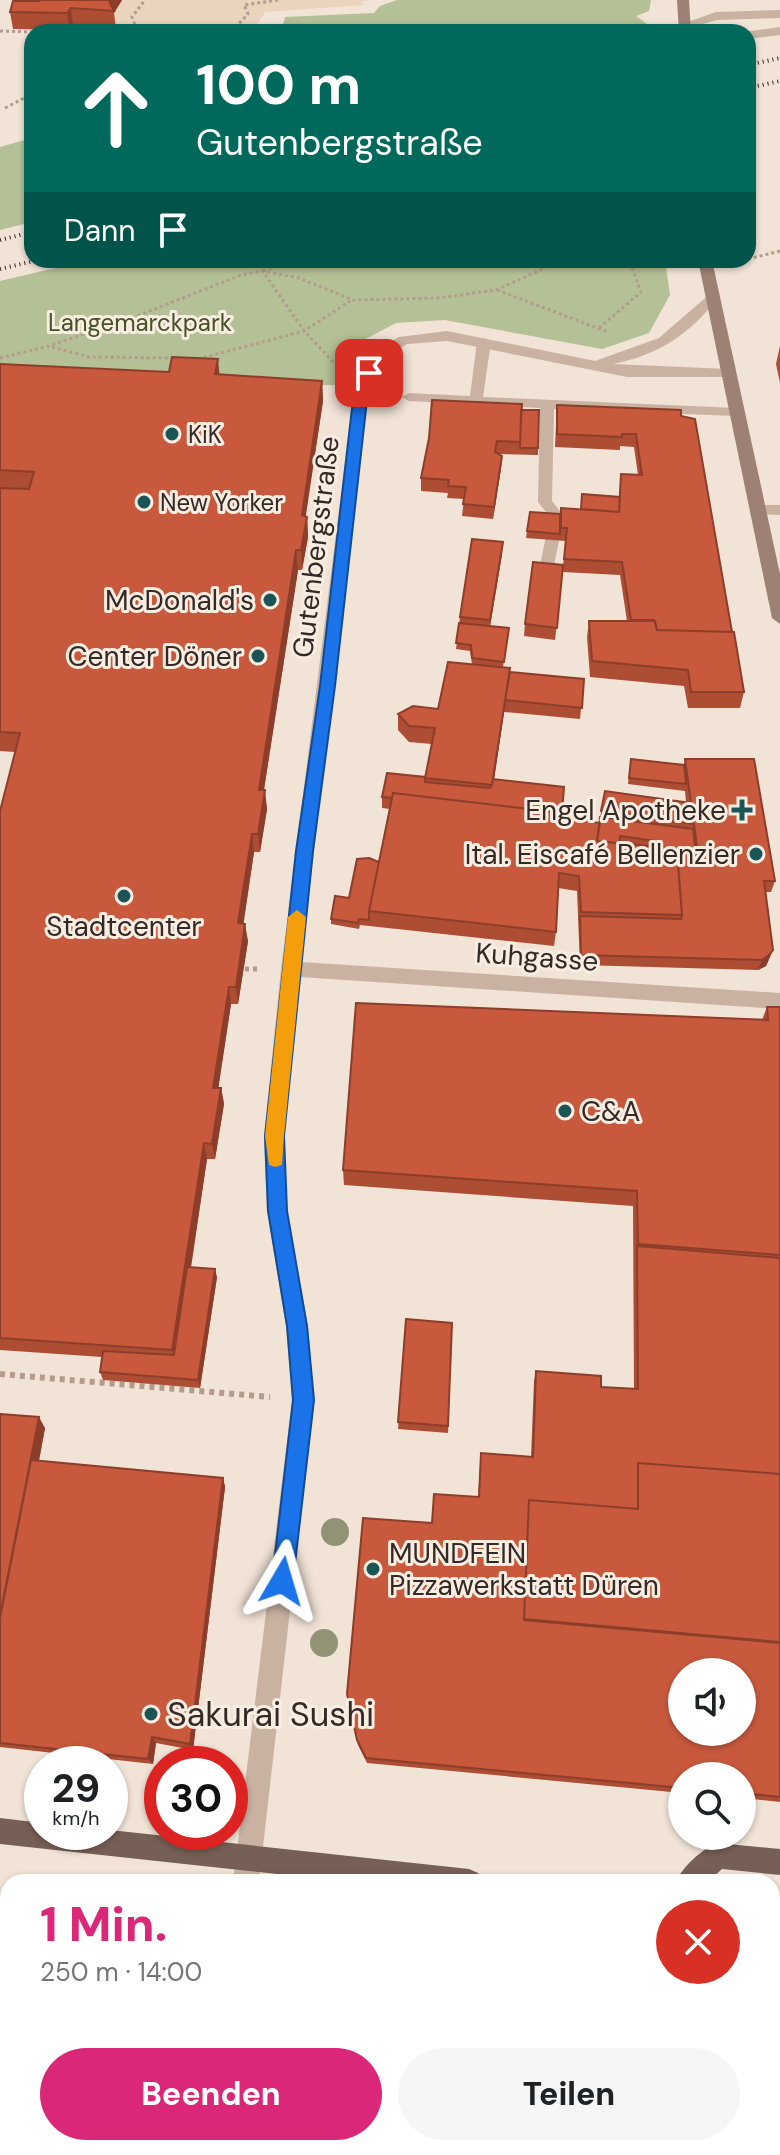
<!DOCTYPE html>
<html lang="de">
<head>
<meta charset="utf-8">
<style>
  :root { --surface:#fff; --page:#f6f6f6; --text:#202124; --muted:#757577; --accent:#db2777 }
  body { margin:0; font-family:"DM Sans",sans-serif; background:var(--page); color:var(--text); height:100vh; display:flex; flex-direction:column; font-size:30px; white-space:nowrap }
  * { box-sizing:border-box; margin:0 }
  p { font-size:26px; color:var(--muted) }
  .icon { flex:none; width:44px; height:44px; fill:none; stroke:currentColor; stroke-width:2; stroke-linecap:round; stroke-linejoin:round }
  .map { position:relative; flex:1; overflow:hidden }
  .drawer { position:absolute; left:0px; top:1874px; width:780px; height:282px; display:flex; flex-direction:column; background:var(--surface); border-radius:24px 24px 0 0; box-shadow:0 2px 6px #0004 }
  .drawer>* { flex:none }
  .banner { position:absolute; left:24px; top:24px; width:732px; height:244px; border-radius:24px; box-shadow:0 2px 6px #0004; background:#00695c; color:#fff; overflow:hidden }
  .tools { position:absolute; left:668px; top:1658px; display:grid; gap:16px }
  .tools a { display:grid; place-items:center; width:88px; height:88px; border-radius:50%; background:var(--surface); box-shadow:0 2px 6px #0004; font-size:40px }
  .speed { position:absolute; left:24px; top:1746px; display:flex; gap:16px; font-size:40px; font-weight:700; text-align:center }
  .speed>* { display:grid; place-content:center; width:104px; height:104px; border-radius:50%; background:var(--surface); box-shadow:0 2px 6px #0004; line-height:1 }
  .speed small { font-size:20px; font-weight:400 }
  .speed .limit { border:12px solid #d22; background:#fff; color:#111 }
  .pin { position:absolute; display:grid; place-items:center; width:68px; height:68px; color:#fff; margin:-34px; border-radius:16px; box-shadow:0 4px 12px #0006 }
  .me { position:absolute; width:88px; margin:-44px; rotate:7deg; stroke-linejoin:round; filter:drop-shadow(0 0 6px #0008) }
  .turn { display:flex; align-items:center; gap:28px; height:168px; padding:0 40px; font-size:36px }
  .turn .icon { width:104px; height:104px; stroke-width:2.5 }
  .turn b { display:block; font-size:56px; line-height:68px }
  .then { display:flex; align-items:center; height:76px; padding:0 40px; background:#0003; gap:16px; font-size:30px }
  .round { display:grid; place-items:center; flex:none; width:84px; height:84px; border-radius:42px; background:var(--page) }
  .summary { display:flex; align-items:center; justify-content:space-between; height:136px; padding:0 40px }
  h1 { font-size:48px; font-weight:800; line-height:60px; color:var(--accent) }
  .action { display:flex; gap:16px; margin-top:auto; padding:16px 40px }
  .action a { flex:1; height:92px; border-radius:48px; background:var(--accent); color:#fff; font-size:32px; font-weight:800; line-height:92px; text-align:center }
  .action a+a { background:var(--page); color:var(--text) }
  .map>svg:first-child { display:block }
</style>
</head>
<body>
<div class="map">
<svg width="780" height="2155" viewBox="0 0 780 2155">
  <rect width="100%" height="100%" fill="#f1e3d6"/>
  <path fill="#b4c096" d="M397,0H651L649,11L636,16L650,26V32H281L285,17L374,13L380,6Z
    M32,138V222L0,230V147Z
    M89,260H665L670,295L649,333L602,349L445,320L396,323L358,343L339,385L82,388L0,384V281Z"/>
  <path fill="#ead4bd" d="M122,0H374L362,1L363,5L265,12L252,32H121L114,25L113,11Z"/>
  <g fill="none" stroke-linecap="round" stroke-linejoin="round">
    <path stroke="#b49c8d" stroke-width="3" stroke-dasharray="3 3" stroke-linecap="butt" d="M0,31L34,32
      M120,32L137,26
      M144,32L135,25L132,17L145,0
      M231,32L248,14L244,5L278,0
      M5,108L32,94
      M748,259L780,251
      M255,260L304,331L341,370
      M263,271L295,260
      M497,290L608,332
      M599,328L641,292L629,260
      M52,347L89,357L176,358
      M0,358L49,346L142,314L241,275L262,271L299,278L353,300L439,298L496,290L563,260
      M198,359L304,331L352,300"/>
    <path stroke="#b49c8d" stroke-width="5" stroke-dasharray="4 4" stroke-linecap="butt" d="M237,969H259"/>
    <path stroke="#b49c8d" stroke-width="6" stroke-dasharray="5 5" stroke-linecap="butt" d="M0,1374L270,1397"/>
    <path fill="#c9b2a2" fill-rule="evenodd" d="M484,338L491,342L483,397L736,408L743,412L736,416L554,409L552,501L564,516L553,570L546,575L539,570L550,517L538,502L540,408L409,401L402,397L409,393L470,396L477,342Z"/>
    <path fill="#c9b2a2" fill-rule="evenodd" d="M780,10V18L717,20L685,29L679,25L716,12Z
      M780,27V35L748,39V32H745Z
      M712,292L719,296C691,334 658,355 613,364L728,369L733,371V377H627L447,341L407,344L382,359L368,391L301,962L780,993V1009L300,977L284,1136L287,1211L308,1326L314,1400L259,1882H233L292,1400L286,1326L267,1211L264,1136L281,969L354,391L371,353L399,337L447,331L595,361L659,338Z
      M761,505H780V515L755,514L753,510Z
      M169,2148H197L195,2155H167Z"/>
    <path fill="#9c8174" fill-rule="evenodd" d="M677,0H689L691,32H679Z
      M698,260H712L780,574V624L772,618Z"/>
    <path fill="#765f55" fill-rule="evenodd" d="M0,1818L42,1823V1832L110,1830L469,1869L478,1873L482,1882H350L0,1844Z
      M717,1843L780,1849V1875L722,1869L708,1882H676C683,1866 701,1850 717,1843Z
      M772,1943H780V1969H772Z"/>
    <path stroke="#332925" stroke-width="4" stroke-dasharray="1 4" stroke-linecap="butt" d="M748,65L780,58
      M748,88L780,81
      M0,240L32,232
      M0,269L38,260"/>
  </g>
  <g fill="#929376">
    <circle cx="335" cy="1532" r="14"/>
    <circle cx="324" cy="1643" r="14"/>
  </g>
  <path fill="#ac4d34" d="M122,0L114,13L116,28L73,26L70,30L13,29L10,12L39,1Z
    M780,346V383L776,364Z
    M0,364L220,374L322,381L323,401L305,517H307L308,537L302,570H298L264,790L267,809L260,852H254L243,924L248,941L238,1004H231L218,1088H221L224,1104L215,1159H207L191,1268L217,1277L200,1388L103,1380L100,1372L102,1357L0,1350V811L15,752L0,751Z
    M557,405L681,416L732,632L744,692L740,708H688L684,686L590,677L587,637L589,621H627L620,575L563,572L555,640L524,636L525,624L563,565L566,541L526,538L530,512L560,514L581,509L619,497L621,474L638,475L634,447L620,446V450L555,447Z
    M521,410H539L538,455L498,454L501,468L493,519L462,516L464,499L447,498L448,493L421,491V478Z
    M502,554L490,626L509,628L503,667L510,673L584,679L580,719L504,712L494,779L562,813L578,820L599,823L605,791L686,802L685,791L628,784L631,759L684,765L685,759L775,881L771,892H766L773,950L766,966L758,970L580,965L577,891L558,888L556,932L554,946L360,925L359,929L331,924V919L379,862L390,809L382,808V797L425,777L432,744L409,742L398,730V714L438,709L472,664L470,651L456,649L460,617Z
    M767,1007H780V1802L742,1798V1776H682V1793L367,1763L358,1745L348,1700L432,1523L478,1497L481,1453L531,1457L534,1381L536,1371L601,1387L634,1389L633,1206L344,1185L343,1170L762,1020Z
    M406,1319L452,1323L448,1433L398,1429Z
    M0,1414L45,1428L39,1461L223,1478L225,1487L193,1750L156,1743L153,1764L0,1747Z"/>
  <path fill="#8c3e2b" d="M110,0H122L114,13L109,1Z
    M71,8L73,26L70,30L67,13Z
    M218,359L220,380L215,374Z
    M322,381L323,401L303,535L302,515Z
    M502,456L501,468L493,519L494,507Z
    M307,517L308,537L302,570L301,550Z
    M503,542L502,554L489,632L490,620Z
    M296,550L298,570L261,808L259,790Z
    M505,700L504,712L491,800L492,785Z
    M265,790L267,809L260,852L258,834Z
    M252,834L254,852L241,941L238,923Z
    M245,924L248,941L238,1004L236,987Z
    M773,950L766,966L758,970L762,960Z
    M229,987L231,1004L216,1104L213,1088Z
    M221,1088L224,1104L215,1159L212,1144Z
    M204,1143L207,1159L176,1363L172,1350Z
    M215,1269L217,1277L200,1388L198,1380Z
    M39,1417L45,1428L0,1664V1616Z
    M223,1478L225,1487L193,1750L190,1744Z
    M152,1737L156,1743L153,1764L148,1759Z
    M83,2148H88L87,2155H81Z"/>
  <path fill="#c8593d" stroke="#8c3e2b" stroke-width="2" fill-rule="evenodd" d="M39,0H110L109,1L114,11L71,8L67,13L10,12L13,1H39Z
    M172,357L218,359L215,374L322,381L302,515L307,517L301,550H296L259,790H265L258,834H252L238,923L245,924L236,987H229L213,1088H221L212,1144L204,1143L172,1350L0,1338V811L20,733L0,732V488L29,489L34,472L0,470V364L169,372Z
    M432,400L522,404L520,442L497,441L495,452L502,456L494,507L463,504L466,487L448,486L449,480L421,478L429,438Z
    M557,405L681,410V416L695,419L732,632L657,630L654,620H631L622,562L564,559L567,528H561V508L619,512L621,474L642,475L636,434H622V437L557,434Z
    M521,410H539L538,448H520Z
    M582,494L620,497L619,512L581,509Z
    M530,512L560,514V534L527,531Z
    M472,539L503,542L490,620L460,617Z
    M533,562L563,565L557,628L525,624Z
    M589,621H655L657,630L734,632L744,692H691L688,670L592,661Z
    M459,623L509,628L504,662L472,658L471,645L456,643Z
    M448,662L510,668L492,785L425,778L435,728L409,726L398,714L413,706L438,709Z
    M510,672L584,679L582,708L505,700Z
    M631,759L684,765L686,784L629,778Z
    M685,759H754L775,881H764L773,950L769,955L762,960L581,955L580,916L681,919L682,915L677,853L698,855L694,824L601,811L605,791L691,803Z
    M387,773L425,777V782L490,788L492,785L493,779L564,787L562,813L393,793L392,798L382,797Z
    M393,793L579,815L578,820L600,823L597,841L677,849L682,915L581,912L579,876L559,873L556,932L369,911Z
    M600,817L693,829L696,855L677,853V849L663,848V842L620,836L619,843L597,841Z
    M369,858L379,862L369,911V920L359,919L358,923L331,919L335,896L349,898L357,859Z
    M356,1003L768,1020L767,1007H780V1255L638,1244L637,1191L343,1170Z
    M637,1246L780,1258V1474L638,1463V1509L529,1500L524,1620L780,1643V1797L742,1793V1776H682V1788L366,1758L357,1740L347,1694L363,1518L432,1523L434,1494L479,1497L481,1453L533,1457L536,1371L601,1376V1387L638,1389ZM682,1672H742V1732H682Z
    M187,1267L215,1269L198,1380L100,1372L103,1351L174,1355Z
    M406,1319L452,1323L448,1426L398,1422Z
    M0,1414L39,1417L0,1616Z
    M31,1460L223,1478L190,1744L152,1737L148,1759L0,1743V1618Z
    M638,1463L780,1474V1642L524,1619L529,1500L638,1509Z
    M0,1944L8,1945V2049L0,2048Z
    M772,2007L780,2008V2155H731V2148H772Z
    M0,2048L8,2049L0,2091Z
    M8,2059V2148H83L81,2155H0V2098Z
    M265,2148H364L363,2155H263Z
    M364,2148H486V2155H405L364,2150Z
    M487,2148H582V2155H487Z
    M583,2148H731V2155H583Z"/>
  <path fill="#1a73e8" stroke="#114b97" stroke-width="2" d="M369,369L376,373L368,391L335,686L313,851L284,1136L287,1211L307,1326L314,1400L293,1581L290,1589L282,1592L275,1589L272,1581L293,1400L287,1326L268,1211L265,1136L296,851L320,686L354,391L364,370Z"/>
  <path fill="#f59e0b" d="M297,910L306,917L284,1136L282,1165L275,1167L269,1165L265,1136L288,917Z"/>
  <g fill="#1a5455" stroke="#f9ede2" stroke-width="3">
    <circle cx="172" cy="434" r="8"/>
    <circle cx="144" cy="502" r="8"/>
    <circle cx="270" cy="600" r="8"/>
    <circle cx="258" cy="656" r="8"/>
    <path d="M738 798h8v8h8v8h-8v8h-8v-8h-8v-8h8z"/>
    <circle cx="756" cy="854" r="8"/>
    <circle cx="124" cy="896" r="8"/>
    <circle cx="565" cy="1111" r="8"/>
    <circle cx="373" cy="1569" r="8"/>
    <circle cx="151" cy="1714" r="8"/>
  </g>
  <g text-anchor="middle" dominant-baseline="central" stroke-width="6" stroke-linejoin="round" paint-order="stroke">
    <g font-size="24" fill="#445228" stroke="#f9ede2">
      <text x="140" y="322">Langemarckpark</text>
    </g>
    <g font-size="24" fill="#332925" stroke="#f9ede2" text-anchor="start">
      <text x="188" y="434">KiK</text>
      <text x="160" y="502">New Yorker</text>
    </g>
    <g font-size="28" fill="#332925" stroke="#f9ede2">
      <text transform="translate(316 547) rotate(-83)">Gutenbergstraße</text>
      <text transform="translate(537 957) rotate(4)">Kuhgasse</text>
    </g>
    <g font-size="28" fill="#332925" stroke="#f9ede2" text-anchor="end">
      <text x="254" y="600">McDonald's</text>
      <text x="242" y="656">Center Döner</text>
      <text x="726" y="810">Engel Apotheke</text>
      <text x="740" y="854">Ital. Eiscafé Bellenzier</text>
      <text x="124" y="926" text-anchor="middle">Stadtcenter</text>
      <text x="581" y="1111" text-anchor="start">C&amp;A</text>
      <text x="389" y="1553" text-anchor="start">MUNDFEIN<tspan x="389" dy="32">Pizzawerkstatt Düren</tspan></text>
    </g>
    <g font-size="34" fill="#332925" stroke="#f9ede2" text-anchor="start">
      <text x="167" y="1714">Sakurai Sushi</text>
    </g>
  </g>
</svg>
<div class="tools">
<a><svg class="icon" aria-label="sound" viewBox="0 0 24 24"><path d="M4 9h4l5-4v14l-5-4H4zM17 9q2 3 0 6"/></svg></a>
<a><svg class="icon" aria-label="search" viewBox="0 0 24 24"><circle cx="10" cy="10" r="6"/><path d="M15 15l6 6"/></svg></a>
</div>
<div class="speed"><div>29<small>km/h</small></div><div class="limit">30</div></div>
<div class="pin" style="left:369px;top:373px;background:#d93025"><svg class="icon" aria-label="arrive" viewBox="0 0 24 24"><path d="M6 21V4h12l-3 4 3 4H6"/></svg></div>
<svg class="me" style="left:282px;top:1581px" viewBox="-20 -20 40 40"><path d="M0-17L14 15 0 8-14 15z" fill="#1a73e8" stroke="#fff" stroke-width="4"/></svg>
<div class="banner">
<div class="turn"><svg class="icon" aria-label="ahead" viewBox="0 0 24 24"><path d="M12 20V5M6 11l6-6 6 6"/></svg><div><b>100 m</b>Gutenbergstraße</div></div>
<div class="then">Dann<svg class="icon" aria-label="arrive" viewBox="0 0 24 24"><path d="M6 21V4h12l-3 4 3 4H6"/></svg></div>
</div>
<section class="drawer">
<div class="summary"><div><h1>1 Min.</h1><p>250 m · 14:00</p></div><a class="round" style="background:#d93025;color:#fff"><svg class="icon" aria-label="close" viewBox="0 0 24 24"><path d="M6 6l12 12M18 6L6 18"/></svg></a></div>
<div class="action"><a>Beenden</a><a>Teilen</a></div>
</section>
</div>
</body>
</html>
